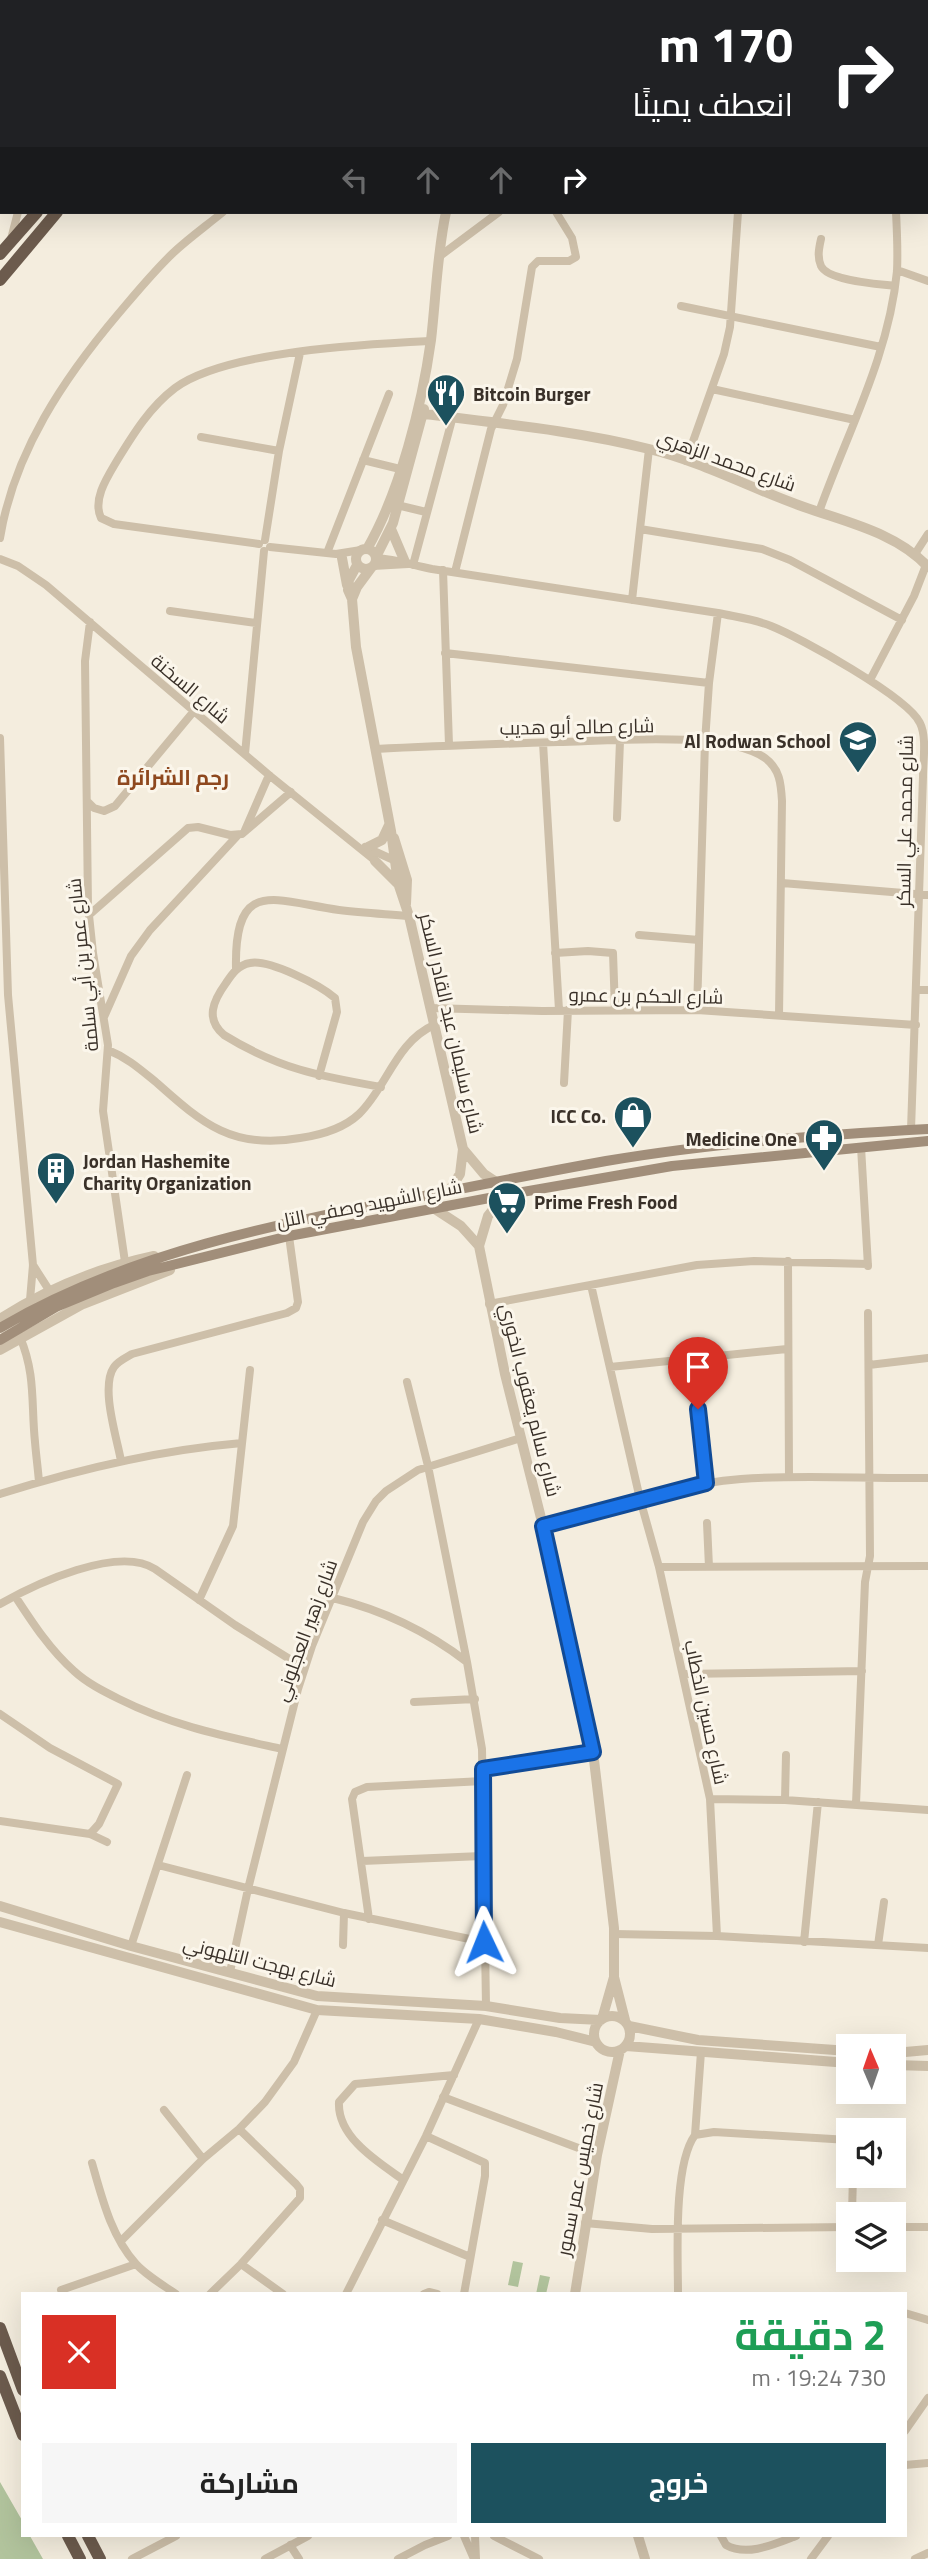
<!DOCTYPE html>
<html lang="ar">
<head>
<meta charset="utf-8">
<style>
  :root { --surface:#fff; --page:#f6f6f6; --text:#222; --muted:#767676; --accent:#1c515e }
  body { margin:0; font-family:"Titillium Web",Cairo,sans-serif; background:var(--page); color:var(--text); direction:rtl; height:100vh; display:flex; flex-direction:column; font-size:26px; white-space:nowrap }
  * { box-sizing:border-box; margin:0 }
  p { font-size:23px; color:var(--muted) }
  .icon { flex:none; width:38px; height:38px; fill:none; stroke:currentColor; stroke-width:2; stroke-linecap:round; stroke-linejoin:round }
  .map { position:relative; flex:1; overflow:hidden; direction:ltr }
  .sheet { position:absolute; left:21px; top:2292px; width:886px; height:245px; display:flex; flex-direction:column; background:var(--surface); border-radius:0px; box-shadow:0 7px 28px #0002; direction:rtl }
  .sheet>* { flex:none }
  .hud { position:absolute; left:0px; top:0px; width:929px; height:214px; box-shadow:0 7px 28px #0002; direction:rtl; background:#202124; color:#fff; overflow:hidden }
  .needle { width:46px; rotate:358deg }
  .tools { position:absolute; left:836px; top:2034px; display:grid; gap:14px }
  .tools a { display:grid; place-items:center; width:70px; height:70px; border-radius:0px; background:var(--surface); box-shadow:0 7px 28px #0002; font-size:35px }
  .pin { position:absolute; display:grid; place-items:center; width:60px; height:60px; color:#fff; margin:-72px -30px; border-radius:50% 50% 50% 0; rotate:-45deg; box-shadow:0 0 7px #0007 }
  .pin .icon { rotate:45deg }
  .me { position:absolute; width:77px; margin:-38px; rotate:358deg; stroke-linejoin:round; filter:drop-shadow(0 0 5px #0008) }
  .turn { display:flex; align-items:center; gap:24px; height:147px; padding:0 21px; font-size:32px }
  .turn .icon { width:91px; height:91px; stroke-width:2.5 }
  .turn b { display:block; font-size:49px; line-height:60px }
  .lanes { display:flex; align-items:center; height:66px; padding:0 21px; background:#0003; justify-content:center; gap:35px; direction:ltr }
  .lanes .off { opacity:.35 }
  .round { display:grid; place-items:center; flex:none; width:74px; height:74px; border-radius:0px; background:var(--page) }
  .overview { display:flex; align-items:center; justify-content:space-between; height:119px; padding:0 21px }
  h1 { font-size:42px; font-weight:700; line-height:52px; color:#1e9e55 }
  .primary-button { display:flex; gap:14px; margin-top:auto; padding:14px 21px }
  .primary-button a { flex:1; height:80px; border-radius:0px; background:var(--accent); color:#fff; font-size:28px; font-weight:700; line-height:80px; text-align:center }
  .primary-button a+a { background:var(--page); color:var(--text) }
  .map>svg:first-child { display:block }
</style>
</head>
<body>
<div class="map">
<svg width="928" height="2559" viewBox="0 0 928 2559">
  <rect width="100%" height="100%" fill="#f4edde"/>
  <path fill="#b2c49d" d="M513,2261L523,2263L518,2287L508,2285Z
    M540,2275L550,2277L546,2294H536Z
    M0,2482L23,2522V2536H30L43,2559H0Z"/>
  <g fill="none" stroke-linecap="round" stroke-linejoin="round">
    <path stroke="#cdbfa9" stroke-width="8" d="M542,0L545,2
      M88,2L90,0
      M781,2L784,0
      M928,22V23
      M0,82L2,81
      M928,91V90
      M0,168L2,170
      M0,179L2,181
      M11,239L18,212
      M821,239C819,248 817,257 821,266C828,281 879,284 895,286
      M440,256L499,212
      M897,270L928,281
      M681,306L881,347
      M712,389L855,420
      M201,437L279,451
      M363,460L400,469
      M686,461L724,354L730,327L738,212
      M397,505L426,512
      M819,512C847,433 889,356 897,271C898,251 897,231 896,212
      M640,529L762,549L790,560L902,620
      M0,538C14,452 64,378 119,313C136,293 154,271 173,253C189,238 206,226 223,212
      M265,540L279,451L300,353
      M259,544L114,524L101,518C92,499 108,476 118,459C134,433 150,407 175,388C225,351 367,344 430,341
      M270,547L336,554L361,550
      M327,553L389,394
      M915,554L928,534
      M376,558C396,559 412,565 432,569L718,613C736,617 754,619 771,626C799,637 908,697 920,723C927,737 923,761 923,777L911,1130
      M0,559L18,566L46,585L269,775L378,863
      M413,565L453,416
      M373,566L408,564
      M443,570L449,745
      M455,572L491,429L503,405L517,359L532,267L538,261H569L576,257L572,238L556,212
      M632,600L649,449
      M170,611L256,623
      M90,622L85,661L88,906L93,953L108,1045L103,1111L125,1262
      M445,653L709,683
      M870,680L914,596L926,565
      M0,738L8,995L33,1265L30,1300
      M543,743L559,1010
      M376,749C437,746 497,744 558,742C608,741 725,730 765,758C780,769 781,784 782,801L779,1015
      M245,754L264,551
      M88,802L94,808L104,811L115,806L194,711
      M617,818L620,741
      M245,830L269,775
      M365,847L398,862
      M782,883L928,895
      M89,915L188,828L198,827L230,835L242,834L291,792
      M639,935L699,940
      M555,953L588,951L613,953L615,1010
      M236,969C234,876 274,901 339,910C362,913 386,914 409,916
      M916,990H928
      M430,1008L542,1011L697,1010L916,1025
      M697,1010L705,742L709,683L718,613
      M104,1017L131,956L150,930L238,835
      M108,1050C128,1058 141,1070 157,1083C203,1124 233,1150 300,1138C321,1135 343,1129 359,1114C387,1087 396,1042 434,1025
      M319,1076L337,1012L335,998C320,985 269,959 250,963C238,965 232,974 226,983C213,1001 205,1019 224,1035C279,1069 319,1076 381,1087
      M564,1083L568,1010
      M861,1147L868,1266
      M788,1261L789,1477
      M33,1265L49,1290
      M591,1285L640,1499L659,1567L710,1799L717,1936
      M489,1304L697,1265L754,1261L868,1264
      M20,1337C36,1375 31,1404 35,1442C36,1455 38,1469 39,1482
      M692,1359L706,1483
      M869,1365L928,1358
      M610,1367L787,1349
      M407,1382L428,1466L467,1662
      M121,1461C117,1438 100,1387 114,1367C118,1361 127,1357 132,1354L287,1313L296,1308L298,1302L289,1236
      M0,1494C79,1469 160,1450 242,1443
      M707,1523L709,1567
      M543,1526C608,1508 674,1484 741,1479C803,1474 866,1479 928,1478
      M659,1567L928,1566
      M15,1596C32,1622 50,1650 74,1671C87,1683 103,1691 119,1699C173,1726 224,1736 282,1749
      M333,1598C382,1610 427,1631 467,1662L482,1749L486,2006
      M199,1600L233,1526L250,1370
      M0,1604C35,1584 118,1545 155,1569L235,1625L304,1668
      M684,1674L862,1671
      M414,1702L475,1699
      M0,1714L50,1748L118,1784L99,1824L90,1834
      M483,1769L593,1752
      M710,1799L785,1800L928,1810
      M785,1800L786,1755
      M856,1804L865,1582L870,1556L868,1313
      M0,1821L90,1834L107,1842
      M362,1861L482,1856
      M158,1865L344,1913L484,1942
      M369,1919L352,1799L355,1792L367,1787L483,1781
      M614,1934L717,1936L928,1948
      M804,1942L818,1802
      M343,1945L344,1913
      M878,1945L884,1902
      M131,1946L187,1775
      M230,1972L248,1889L298,1689L312,1646L363,1522L376,1501L386,1491L418,1470L521,1438
      M443,2097L597,2155
      M164,2110L203,2159
      M695,2135L701,2052
      M426,2136L485,2163V2176L464,2294
      M92,2163C102,2198 111,2236 136,2264C147,2276 163,2285 176,2294
      M402,2179C378,2162 337,2137 339,2102L355,2084L454,2075
      M852,2214L853,2175
      M382,2220L470,2257
      M585,2223L652,2229L849,2227
      M894,2227H928
      M121,2241L203,2159L239,2129L265,2102L294,2062L317,2010
      M241,2264L283,2294
      M61,2290L136,2264
      M210,2294L241,2264L300,2198V2189L296,2184L239,2129
      M346,2294L426,2136L479,2019
      M424,2294L429,2292L437,2294
      M678,2294C678,2256 673,2165 695,2135L714,2132L849,2140
      M905,2313L928,2320
      M905,2431L928,2398
      M905,2465L928,2463
      M464,2536L474,2559
      M475,2536L476,2559
      M494,2536L539,2559
      M721,2536L726,2545C747,2557 775,2544 796,2536
      M290,2545L299,2559
      M132,2559L176,2536
      M265,2559L308,2536
      M398,2559L425,2545L448,2536
      M811,2559L828,2536
      M915,2559L928,2553"/>
    <path stroke="#cdbfa9" stroke-width="10" d="M209,0L210,2
      M522,2L523,0
      M417,413C494,423 574,430 649,449C703,462 752,489 804,507C846,522 897,533 928,567
      M391,529L405,562
      M356 559a10 10 0 1 1 20 0a10 10 0 1 1-20 0Z
      M367,549C400,492 422,405 431,340C436,297 437,254 446,212
      M376,557L393,523L424,409
      M342,558L347,585
      M357,565L349,580L348,590L352,599L356,647L391,831L398,883L409,916L463,1149L460,1174L449,1191
      M352,599L357,587L371,568
      M394,838L407,880L406,904
      M368,847L382,840L389,825
      M375,861L397,883
      M463,1149L484,1174L496,1182
      M505,1195L488,1216L479,1246L505,1374L543,1526L583,1699L594,1760L614,1928V1977L625,2020
      M435,1209L461,1226L479,1246
      M0,1319C48,1288 98,1268 154,1256
      M0,1350L83,1304L170,1270
      M0,1906L131,1946L317,1996L486,2006L560,2018L601,2020
      M0,1922L317,2010L479,2019L556,2032L596,2042
      M594 2034a18 18 0 1 1 36 0a18 18 0 1 1-36 0Z
      M602,2019L614,1977
      M629,2026L698,2040L849,2051
      M626,2046L849,2063
      M894,2053L928,2050
      M894,2065L928,2066
      M575,2294L597,2155L620,2050
      M638,2536L645,2559"/>
    <path stroke="#a18e7a" stroke-width="10" d="M0,1328C129,1252 279,1223 424,1196C484,1184 545,1172 606,1161C712,1143 820,1135 928,1129
      M0,1340L56,1307L114,1283L148,1271L289,1236L505,1195L672,1166L928,1141"/>
    <path stroke="#6c5b4d" stroke-width="12" d="M223,1L224,2
      M285,2L287,0
      M309,2L311,0
      M0,254L37,212
      M0,280L57,212
      M0,2328L23,2390
      M0,2376L23,2435
      M68,2536L80,2559
      M88,2536L100,2559"/>
  </g>
  <g fill="none" stroke-linecap="round" stroke-linejoin="round">
    <g stroke="#114b97" stroke-width="18">
      <path id="route" d="M484,1942L483,1769L593,1752L543,1526L706,1483L698,1409"/>
    </g>
    <use href="#route" stroke="#1a73e8" stroke-width="12"/>
  </g>
  <defs>
    <g id="restaurant-pin" transform="scale(2.0125)"><path d="M0 17L-7.5 6A9.5 9.5 0 1 1 7.5 6Z" fill="#1c515e" stroke="#fbf6eb"/><path d="M-5-6h1v4h1v-4h1v4h1v-4h1v5L-1.5 .5V6h-2V.5L-5-1ZM5-6V6H3V1.5H1.5Q1.5-4 5-6Z" fill="#fff"/></g>
    <g id="school-pin" transform="scale(2.0125)"><path d="M0 17L-7.5 6A9.5 9.5 0 1 1 7.5 6Z" fill="#1c515e" stroke="#fbf6eb"/><path d="M0-5L7-2L0 1L-7-2ZM-4 1L0 2.5L4 1V4Q0 6-4 4Z" fill="#fff"/></g>
    <g id="shop-pin" transform="scale(2.0125)"><path d="M0 17L-7.5 6A9.5 9.5 0 1 1 7.5 6Z" fill="#1c515e" stroke="#fbf6eb"/><path d="M-5-2.5h2.3a2.7 3.5 0 0 1 5.4 0H5L5.5 6h-11ZM-1.5-2.5h3a1.5 2.3 0 0 0-3 0Z" fill="#fff"/></g>
    <g id="pharmacy-pin" transform="scale(2.0125)"><path d="M0 17L-7.5 6A9.5 9.5 0 1 1 7.5 6Z" fill="#1c515e" stroke="#fbf6eb"/><path d="M-2-6h4v4h4v4h-4v4h-4v-4h-4v-4h4Z" fill="#fff"/></g>
    <g id="building-pin" transform="scale(2.0125)"><path d="M0 17L-7.5 6A9.5 9.5 0 1 1 7.5 6Z" fill="#1c515e" stroke="#fbf6eb"/><path d="M-4-6H4V6H1V3H-1V6H-4ZM-2.5-4.3h1.7v1.8h-1.7ZM.8-4.3h1.7v1.8H.8ZM-2.5-1h1.7V.8h-1.7ZM.8-1h1.7V.8H.8Z" fill="#fff"/></g>
    <g id="supermarket-pin" transform="scale(2.0125)"><path d="M0 17L-7.5 6A9.5 9.5 0 1 1 7.5 6Z" fill="#1c515e" stroke="#fbf6eb"/><path d="M-6-5.5h2.5l.6 2H6L4.5 2H-2.5L-4.4-4H-6ZM-1.5 3.2a1.3 1.3 0 1 0 .1 0ZM3 3.2a1.3 1.3 0 1 0 .1 0Z" fill="#fff"/></g>
  </defs>
  <g fill-rule="evenodd">
    <use href="#restaurant-pin" x="446" y="393"/>
    <use href="#school-pin" x="858" y="740"/>
    <use href="#shop-pin" x="633" y="1115"/>
    <use href="#pharmacy-pin" x="824" y="1138"/>
    <use href="#building-pin" x="56" y="1171"/>
    <use href="#supermarket-pin" x="507" y="1201"/>
  </g>
  <g text-anchor="middle" dominant-baseline="central" stroke-width="6" stroke-linejoin="round" paint-order="stroke">
    <g font-size="19" font-weight="bold" fill="#3a3129" stroke="#fbf6eb" text-anchor="start">
      <text x="473" y="393">Bitcoin Burger</text>
      <text x="831" y="740" text-anchor="end">Al Rodwan School</text>
      <text x="606" y="1115" text-anchor="end">ICC Co.</text>
      <text x="797" y="1138" text-anchor="end">Medicine One</text>
      <text x="83" y="1160">Jordan Hashemite<tspan x="83" dy="22">Charity Organization</tspan></text>
      <text x="534" y="1201">Prime Fresh Food</text>
    </g>
    <g font-size="19" fill="#3a3129" stroke="#fbf6eb">
      <text transform="translate(727 460) rotate(20)">شارع محمد الزهري</text>
      <text transform="translate(191 688) rotate(40)">شارع السخنة</text>
      <text transform="translate(577 726) rotate(-1)">شارع صالح أبو هديب</text>
      <text transform="translate(904 821) rotate(-89)">شارع محمد علي السكر</text>
      <text transform="translate(82 965) rotate(-96)">شارع عمر بن أبي سلمة</text>
      <text transform="translate(646 995) rotate(1)">شارع الحكم بن عمرو</text>
      <text transform="translate(452 1023) rotate(77)">شارع سليمان عبد القادر السكر</text>
      <text transform="translate(369 1203) rotate(-11)">شارع الشهيد وصفي التل</text>
      <text transform="translate(531 1400) rotate(76)">شارع سالم يعقوب الخوري</text>
      <text transform="translate(305 1630) rotate(-70)">شارع زهير العجلوني</text>
      <text transform="translate(707 1712) rotate(78)">شارع حسين الخطاب</text>
      <text transform="translate(260 1961) rotate(14)">شارع بهجت التلهوني</text>
      <text transform="translate(579 2169) rotate(-79)">شارع خميس عمر سمور</text>
    </g>
    <g font-size="21" font-weight="bold" fill="#8e481e" stroke="#fbf6eb">
      <text x="173" y="777">رجم الشرائرة</text>
    </g>
  </g>
</svg>
<div class="tools">
<a><svg class="needle" viewBox="-14 -14 28 28"><path d="M0-13l5 13h-10z" fill="#e53935"/><path d="M0 13l5-13h-10z" fill="#767676"/></svg></a>
<a><svg class="icon" aria-label="sound" viewBox="0 0 24 24"><path d="M4 9h4l5-4v14l-5-4H4zM17 9q2 3 0 6"/></svg></a>
<a><svg class="icon" aria-label="layers" viewBox="0 0 24 24"><path d="M12 4l9 5-9 5-9-5zM3 14l9 5 9-5"/></svg></a>
</div>
<div class="pin" style="left:698px;top:1409px;background:#d93025"><svg class="icon" aria-label="arrive" viewBox="0 0 24 24"><path d="M6 21V4h12l-3 4 3 4H6"/></svg></div>
<svg class="me" style="left:484px;top:1942px" viewBox="-20 -20 40 40"><path d="M0-17L14 15 0 8-14 15z" fill="#1a73e8" stroke="#fff" stroke-width="4"/></svg>
<div class="hud">
<div class="turn"><svg class="icon" aria-label="right" viewBox="0 0 24 24"><path d="M7 20v-9h11M14 6l5 5-5 5"/></svg><div><b>170 m</b>انعطف يمينًا</div></div>
<div class="lanes"><svg class="icon off" aria-label="left" viewBox="0 0 24 24"><path d="M17 20v-9H6M10 6l-5 5 5 5"/></svg><svg class="icon off" aria-label="ahead" viewBox="0 0 24 24"><path d="M12 20V5M6 11l6-6 6 6"/></svg><svg class="icon off" aria-label="ahead" viewBox="0 0 24 24"><path d="M12 20V5M6 11l6-6 6 6"/></svg><svg class="icon" aria-label="right" viewBox="0 0 24 24"><path d="M7 20v-9h11M14 6l5 5-5 5"/></svg></div>
</div>
<section class="sheet">
<div class="overview"><div><h1>2 دقيقة</h1><p>730 m · 19:24</p></div><a class="round" style="background:#d93025;color:#fff"><svg class="icon" aria-label="close" viewBox="0 0 24 24"><path d="M6 6l12 12M18 6L6 18"/></svg></a></div>
<div class="primary-button"><a>خروج</a><a>مشاركة</a></div>
</section>
</div>
</body>
</html>
